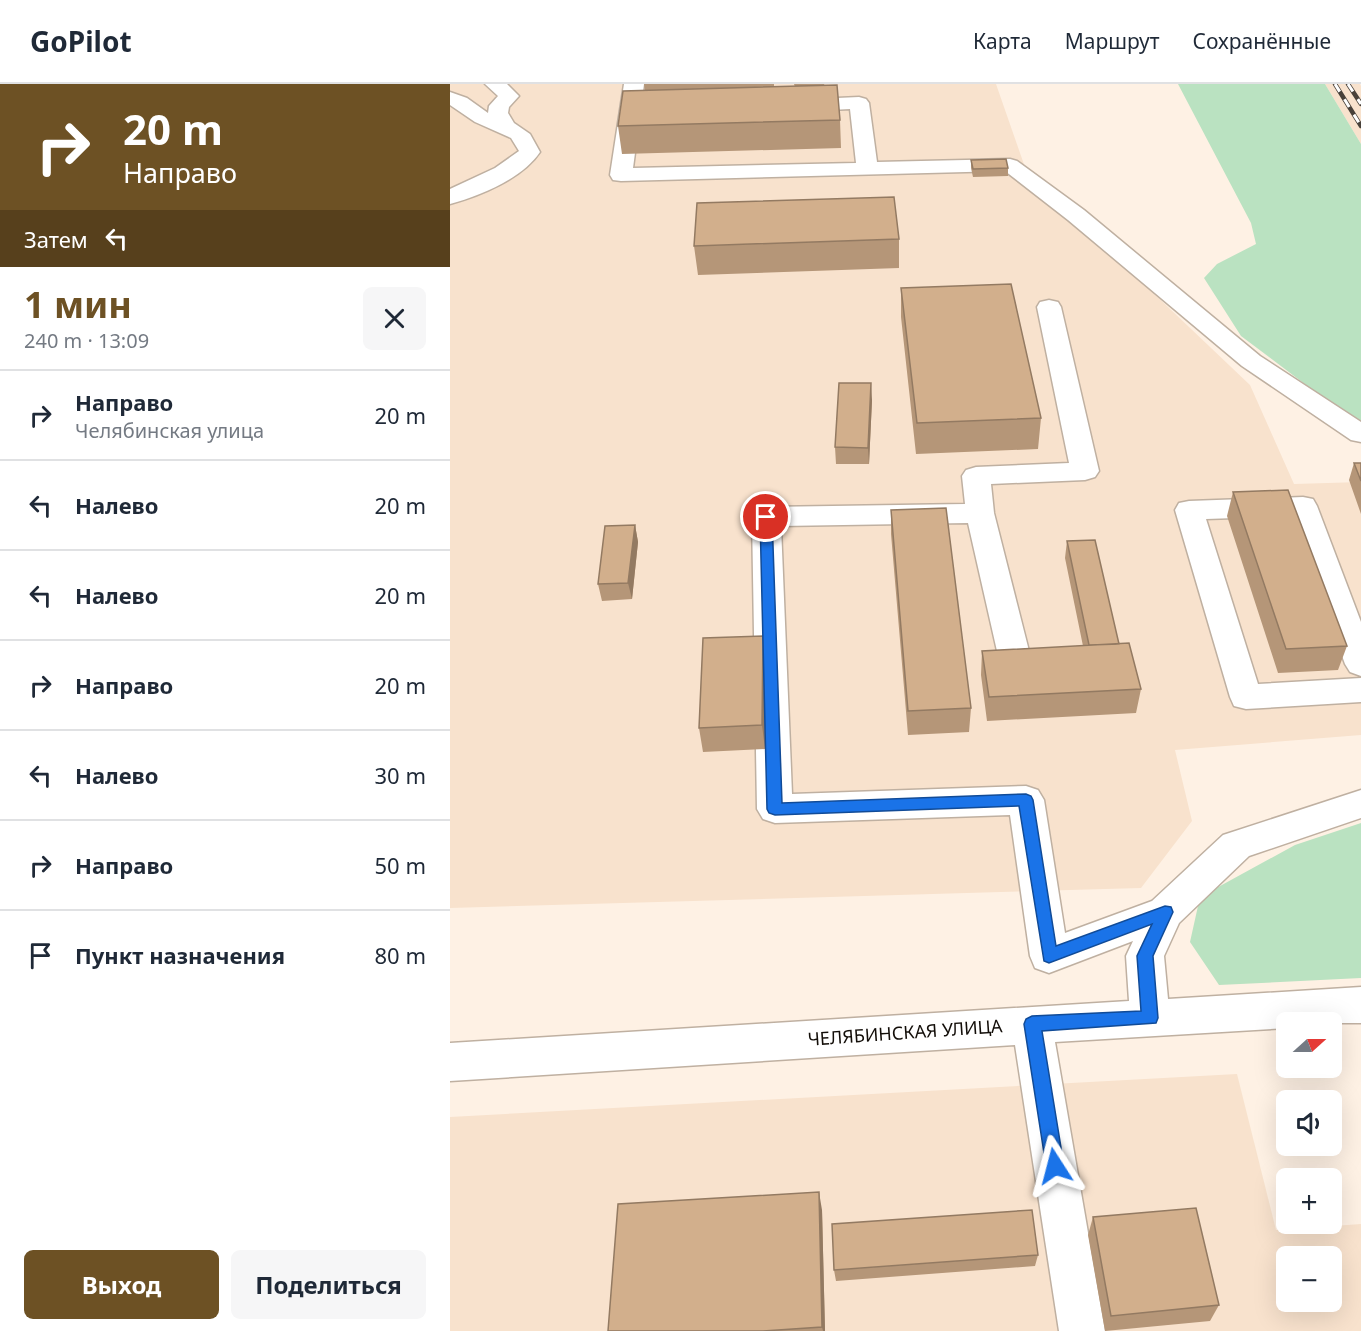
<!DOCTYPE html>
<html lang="ru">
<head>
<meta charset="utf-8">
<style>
  :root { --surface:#fff; --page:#f6f6f7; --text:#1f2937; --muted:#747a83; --line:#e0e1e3; --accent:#6d5124 }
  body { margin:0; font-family:"Noto Sans",sans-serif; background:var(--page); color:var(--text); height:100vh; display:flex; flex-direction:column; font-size:22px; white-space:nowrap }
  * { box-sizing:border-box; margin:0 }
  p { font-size:20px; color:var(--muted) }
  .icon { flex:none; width:33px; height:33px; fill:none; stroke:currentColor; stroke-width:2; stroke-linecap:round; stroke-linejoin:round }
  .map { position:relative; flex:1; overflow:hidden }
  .panel { display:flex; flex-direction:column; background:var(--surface); width:450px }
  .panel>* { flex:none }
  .top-card { background:#6d5124; color:#fff; overflow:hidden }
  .needle { width:39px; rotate:69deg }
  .fabs { position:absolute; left:826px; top:928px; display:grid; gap:12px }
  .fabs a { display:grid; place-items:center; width:66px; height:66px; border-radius:9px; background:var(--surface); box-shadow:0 6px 24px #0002; font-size:30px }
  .pin { position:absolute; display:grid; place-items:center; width:51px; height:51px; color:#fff; margin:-26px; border:3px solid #fff; border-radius:50%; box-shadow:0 2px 6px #0007 }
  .me { position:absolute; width:66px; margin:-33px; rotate:351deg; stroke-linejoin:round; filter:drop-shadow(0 0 4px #0008) }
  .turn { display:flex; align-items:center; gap:21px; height:126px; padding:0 24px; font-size:27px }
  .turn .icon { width:78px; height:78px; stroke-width:2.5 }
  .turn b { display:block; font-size:42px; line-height:51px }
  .then { display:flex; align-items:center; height:57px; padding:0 24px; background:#0003; gap:12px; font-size:22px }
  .round { display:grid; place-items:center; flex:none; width:63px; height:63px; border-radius:9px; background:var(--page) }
  .headline { display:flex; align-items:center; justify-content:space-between; height:102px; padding:0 24px }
  h1 { font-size:36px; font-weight:700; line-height:45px; color:var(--accent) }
  .action { display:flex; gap:12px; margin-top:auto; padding:12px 24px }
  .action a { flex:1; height:69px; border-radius:9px; background:var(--accent); color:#fff; font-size:24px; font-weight:700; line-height:69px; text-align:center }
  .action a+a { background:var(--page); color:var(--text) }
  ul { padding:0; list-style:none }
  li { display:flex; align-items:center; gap:18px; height:90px; padding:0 24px; border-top:2px solid var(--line) }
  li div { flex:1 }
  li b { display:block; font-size:22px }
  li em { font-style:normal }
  header { display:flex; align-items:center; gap:36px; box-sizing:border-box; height:84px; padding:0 30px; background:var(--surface); border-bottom:2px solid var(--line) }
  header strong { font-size:28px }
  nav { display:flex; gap:33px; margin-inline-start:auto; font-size:21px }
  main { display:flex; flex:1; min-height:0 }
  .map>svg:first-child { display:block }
</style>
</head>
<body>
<header>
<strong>GoPilot</strong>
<nav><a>Карта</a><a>Маршрут</a><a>Сохранённые</a></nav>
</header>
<main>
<section class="panel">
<div class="top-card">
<div class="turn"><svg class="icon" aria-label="right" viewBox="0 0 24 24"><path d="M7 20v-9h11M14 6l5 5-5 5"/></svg><div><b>20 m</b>Направо</div></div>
<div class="then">Затем<svg class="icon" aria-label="left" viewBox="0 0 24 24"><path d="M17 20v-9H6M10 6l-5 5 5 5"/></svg></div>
</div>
<div class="headline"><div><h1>1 мин</h1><p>240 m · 13:09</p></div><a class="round"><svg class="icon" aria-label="close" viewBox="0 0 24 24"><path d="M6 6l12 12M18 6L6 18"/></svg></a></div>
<ul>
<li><svg class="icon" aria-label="right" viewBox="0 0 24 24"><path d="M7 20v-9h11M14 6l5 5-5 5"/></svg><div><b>Направо</b><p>Челябинская улица</p></div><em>20 m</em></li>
<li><svg class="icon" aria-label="left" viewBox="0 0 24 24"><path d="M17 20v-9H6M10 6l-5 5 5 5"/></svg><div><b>Налево</b></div><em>20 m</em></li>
<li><svg class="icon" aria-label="left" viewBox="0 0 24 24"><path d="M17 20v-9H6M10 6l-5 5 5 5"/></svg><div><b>Налево</b></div><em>20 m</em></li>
<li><svg class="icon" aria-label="right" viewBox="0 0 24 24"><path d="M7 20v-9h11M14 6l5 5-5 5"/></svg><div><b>Направо</b></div><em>20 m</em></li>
<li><svg class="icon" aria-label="left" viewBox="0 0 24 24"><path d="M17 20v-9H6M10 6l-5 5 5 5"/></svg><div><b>Налево</b></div><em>30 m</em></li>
<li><svg class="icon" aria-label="right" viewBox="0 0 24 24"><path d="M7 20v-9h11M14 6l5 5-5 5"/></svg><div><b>Направо</b></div><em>50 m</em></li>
<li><svg class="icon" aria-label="arrive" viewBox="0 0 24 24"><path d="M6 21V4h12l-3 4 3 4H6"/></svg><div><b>Пункт назначения</b></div><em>80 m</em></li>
</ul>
<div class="action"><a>Выход</a><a>Поделиться</a></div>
</section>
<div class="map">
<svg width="911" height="1247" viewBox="0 0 911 1247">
  <rect width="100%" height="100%" fill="#fef1e4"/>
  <path fill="#f8e2cd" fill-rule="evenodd" d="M0,0H546L577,89L800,301L844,400L911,398V651L725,666L742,737L691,804L0,824Z
    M875,0H910L911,2V60Z
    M787,990L826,1146L911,1140V1247H0V1033ZM837,1173H882V1218H837Z"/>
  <path fill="#bae2c1" d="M728,0H875L911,60V337L860,304L791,252L754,194L767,180L806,160L801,139Z
    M911,739V894L769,901L740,858L750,813L845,761Z"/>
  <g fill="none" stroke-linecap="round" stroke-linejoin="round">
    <g stroke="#bfb0a1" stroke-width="3">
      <path id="minor" d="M35,0H57L69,12L59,23L58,29L64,39L80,50L90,68C73,94 30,112 0,120V105L45,84L69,67L61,54L25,38L0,21V8L17,14L38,29L39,22L48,12Z
        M174,0H194L183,84L406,79L400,25L343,28L336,26L333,22L336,18L343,16L409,13L416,15L419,19L427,78L560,75L567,77L634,126L810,272L911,338V358L901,356L792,282L618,136L555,87L171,97L163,96L160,91Z
        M599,216L608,218L611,223L649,387L645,393L635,396L541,400L544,429L579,567L574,575L563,579L552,575L547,567L518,439L331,442L342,710L576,702L588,706L594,716L615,849L702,817L773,751L911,706V734L799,772L729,839L714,872L718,915L911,903V939H837V944L605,958L655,1247H609L565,961L0,997V959L679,917L676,872L683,857L599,889L585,884L580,872L560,731L325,739L313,735L307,725L302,433L306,426L316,423L515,420L512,392L516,386L526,383L619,379L587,223L590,218Z
        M853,413L863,415L867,422L911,538V592L900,588L895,580L842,432L756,435L808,600L911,594V618L796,625L784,622L780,613L725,426L729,419L739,417Z"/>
    </g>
    <use href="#minor" fill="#fff" fill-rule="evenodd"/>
    <g stroke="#48413a" stroke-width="4.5">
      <path id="rail" d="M885,0L911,42
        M898,0L911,20"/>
    </g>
    <use href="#rail" stroke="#fff" stroke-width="3" stroke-dasharray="9" stroke-linecap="butt"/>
  </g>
  <path fill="#b59678" d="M194,0H324V3H345L344,0H374L390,36L391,64L172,70L168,42L195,7Z
    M521,76L558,84V92L523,93L521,84Z
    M449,155V184L248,191L244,162Z
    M451,204L591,334L588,365L466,370L451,233Z
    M422,316L419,380H386L385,363Z
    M904,379H911V430L899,396Z
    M783,408L897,562L888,586L828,589L777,432Z
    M441,426L521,624L519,648L458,651L441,450Z
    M185,441L188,458L182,515L152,517L148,500Z
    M617,457L691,605L686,629L537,637L531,591L532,567L633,562L615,474Z
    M315,576V665L253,668L249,644Z
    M372,1126L375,1247H158Z
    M643,1133L769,1221L760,1237L655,1247L638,1151Z
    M588,1171L585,1182L386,1197L384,1186Z"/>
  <path fill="#937a62" d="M421,299L422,316L419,380L418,364Z
    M185,441L188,458L182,515L178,499Z
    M313,552L315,576V665L312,641Z
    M369,1108L372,1126L375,1247H373L372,1243Z"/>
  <path fill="#d2af8c" stroke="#937a62" stroke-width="1.5" d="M387,1L390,36L168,42L173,7Z
    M556,75L558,84L523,85L521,76Z
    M444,113L449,155L244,162L247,119Z
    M561,200L591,334L467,339L451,204Z
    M389,299H421L418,364L385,363Z
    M904,379H911V397Z
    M838,406L897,562L836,565L783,408Z
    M496,424L521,624L458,627L441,426Z
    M185,441L178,499L148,500L155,442Z
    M645,456L669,560L639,561L617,457Z
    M313,552L312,641L249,644L253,554Z
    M679,559L691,605L539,613L532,567Z
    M369,1108L372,1243L313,1247H158L168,1120Z
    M746,1124L769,1221L661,1232L643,1133Z
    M582,1126L588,1171L384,1186L382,1140Z"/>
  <path fill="#1a73e8" stroke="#114b97" stroke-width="1.5" d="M316,429L322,433L332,719L576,710L581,712L583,716L606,862L715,822L721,823L723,828L703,872L708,934L706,939L592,947L614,1082L612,1088L605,1090L599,1088L596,1082L574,940L576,935L582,932L691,927L687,872L702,840L599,879L594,877L569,722L325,731L319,729L317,725L310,433Z"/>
  <g text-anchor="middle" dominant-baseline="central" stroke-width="4.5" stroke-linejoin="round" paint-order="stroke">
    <g font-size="18" fill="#130e09" stroke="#fff">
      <text transform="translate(455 948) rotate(-4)">ЧЕЛЯБИНСКАЯ УЛИЦА</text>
    </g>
  </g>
</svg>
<div class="fabs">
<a><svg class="needle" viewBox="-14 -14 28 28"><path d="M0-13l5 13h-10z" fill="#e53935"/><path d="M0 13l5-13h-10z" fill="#747a83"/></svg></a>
<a><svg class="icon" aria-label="sound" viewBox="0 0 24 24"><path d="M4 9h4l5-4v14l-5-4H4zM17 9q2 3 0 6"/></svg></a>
<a>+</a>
<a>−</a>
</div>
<div class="pin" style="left:316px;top:433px;background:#d93025"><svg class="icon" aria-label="arrive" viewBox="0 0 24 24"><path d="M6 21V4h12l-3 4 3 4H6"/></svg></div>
<svg class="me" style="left:605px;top:1082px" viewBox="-20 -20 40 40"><path d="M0-17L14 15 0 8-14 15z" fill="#1a73e8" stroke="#fff" stroke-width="4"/></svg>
</div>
</main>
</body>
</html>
